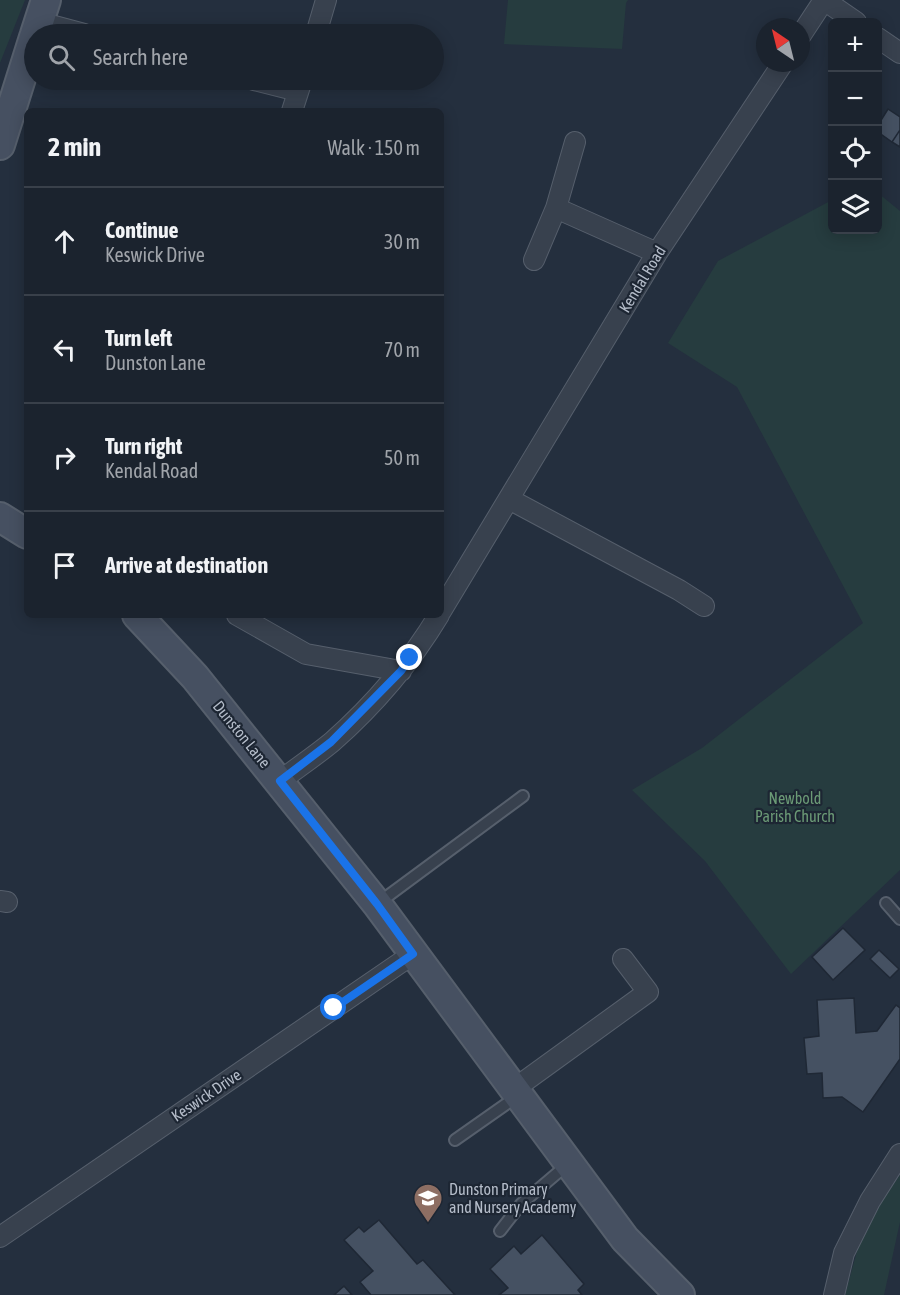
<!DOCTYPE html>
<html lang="en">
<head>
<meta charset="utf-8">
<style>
	:root { --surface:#1b232e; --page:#242b36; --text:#f1f3f6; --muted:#a0a4aa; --line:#39404a }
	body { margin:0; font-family:"Asap Condensed",sans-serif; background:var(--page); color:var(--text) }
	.controls { position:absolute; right:18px; top:18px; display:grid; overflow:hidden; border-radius:9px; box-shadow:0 3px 15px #0003 }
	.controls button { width:54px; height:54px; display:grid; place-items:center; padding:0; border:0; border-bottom:2px solid var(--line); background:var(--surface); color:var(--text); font:30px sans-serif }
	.compass { position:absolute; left:756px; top:18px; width:54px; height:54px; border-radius:50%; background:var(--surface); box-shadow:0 3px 15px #0003; rotate:325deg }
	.stop { position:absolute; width:18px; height:18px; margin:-14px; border:4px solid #1a73e8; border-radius:50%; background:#fff }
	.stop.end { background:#1a73e8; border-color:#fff; box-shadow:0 2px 6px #0008 }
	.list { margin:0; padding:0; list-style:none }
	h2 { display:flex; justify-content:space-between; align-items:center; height:78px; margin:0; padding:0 24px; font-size:26px }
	h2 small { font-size:20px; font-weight:400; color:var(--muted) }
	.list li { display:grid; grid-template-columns:39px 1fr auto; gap:18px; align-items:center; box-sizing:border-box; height:108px; padding:0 24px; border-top:2px solid var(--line) }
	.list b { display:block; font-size:22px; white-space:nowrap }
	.list p { margin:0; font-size:20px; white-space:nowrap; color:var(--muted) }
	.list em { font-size:20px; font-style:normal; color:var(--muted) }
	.icon { flex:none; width:33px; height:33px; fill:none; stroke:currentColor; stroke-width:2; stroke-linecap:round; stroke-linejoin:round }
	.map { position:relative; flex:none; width:900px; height:1295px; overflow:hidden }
	.search { position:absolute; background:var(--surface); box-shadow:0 3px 15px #0003; left:24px; top:24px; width:420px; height:66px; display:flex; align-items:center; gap:15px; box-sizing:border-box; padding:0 21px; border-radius:33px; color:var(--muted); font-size:22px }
	.panel { position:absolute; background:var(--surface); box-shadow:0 3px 15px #0003; left:24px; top:108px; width:420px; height:510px; border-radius:9px }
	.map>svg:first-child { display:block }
	.green { fill:#263c3f }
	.building { fill:#455162; stroke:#1f2835; stroke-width:1.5 }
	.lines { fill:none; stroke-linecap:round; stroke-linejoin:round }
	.lane-casing { stroke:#565f6c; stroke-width:14 }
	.street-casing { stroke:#565f6c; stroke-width:22 }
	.secondary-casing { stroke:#565f6c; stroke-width:32 }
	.lane { stroke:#38414e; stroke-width:10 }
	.street { stroke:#38414e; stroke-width:20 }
	.secondary { stroke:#465061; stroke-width:28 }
	.route { stroke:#1a73e8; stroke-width:8 }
	.labels { text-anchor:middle; stroke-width:4.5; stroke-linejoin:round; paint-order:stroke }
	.street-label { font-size:16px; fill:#b4bcc9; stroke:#1d2633 }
	.park-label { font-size:16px; fill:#6b9a76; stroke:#1d2633 }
	.poi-label { font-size:16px; fill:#b4bcc9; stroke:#1d2633; text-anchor:start }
</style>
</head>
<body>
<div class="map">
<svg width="900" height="1295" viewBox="0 0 900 1295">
	<rect width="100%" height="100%" fill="#242f3e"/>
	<path class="green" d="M0,0H25L0,63Z
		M508,0H628L626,3L622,49L504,44Z
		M878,193L900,211V870L791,974L705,861L632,790L702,748L863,623L737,387L668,343L718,261L832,200V230H878Z
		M900,1175V1222L884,1295H845L859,1244L877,1208Z"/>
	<path class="building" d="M888,109L900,117V130L892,142L878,132V125Z
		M900,130V147L892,142Z
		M843,928L865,950L833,980L812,957Z
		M879,950L899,969L890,978L870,959Z
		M854,998L856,1033L877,1031L896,1005L900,1008V1059L863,1112L842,1097L823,1098L822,1073L807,1074L804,1038L819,1036L817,1000Z
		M379,1220L417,1264L423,1260L455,1295H371L360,1282L373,1271L344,1240L359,1227L364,1232Z
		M542,1235L584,1284L578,1290L582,1295H499L508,1288L490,1269L514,1246L521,1254Z
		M344,1286L352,1295H334Z"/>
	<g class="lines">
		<g class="lane-casing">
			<path id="lane" d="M886,903L900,919
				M377,904L523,796
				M455,1140L519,1095
				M500,1231L521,1204L568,1164"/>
		</g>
		<g class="street-casing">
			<path id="street" d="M824,0L856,22
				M39,22L84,34
				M316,34L326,0
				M801,35L824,0
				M878,38L900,53
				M254,80L298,91
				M292,111L302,80
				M556,208L657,253
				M534,260L556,208L575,142
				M509,499L679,590L704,606
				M441,611L657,253L783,63
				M237,615L306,654L401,671
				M280,781C297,768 315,756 332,742C374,705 410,663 439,615
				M0,901L7,902
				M514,1089L648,992L623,959
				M0,1237L413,954
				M834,1295L844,1253L870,1201L900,1154"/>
		</g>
		<g class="secondary-casing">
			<path id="secondary" d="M35,34L46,0
				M0,145L34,37
				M0,517L27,534
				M137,615L195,677L377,904L625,1239L680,1295"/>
		</g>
		<use href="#lane" class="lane"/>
		<use href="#street" class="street"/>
		<use href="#secondary" class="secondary"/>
	</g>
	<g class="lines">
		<path class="route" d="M334,1008L413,954L377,904L280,781L331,742L401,671L410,658"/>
	</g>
	<defs>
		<g id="school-pin" transform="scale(1.5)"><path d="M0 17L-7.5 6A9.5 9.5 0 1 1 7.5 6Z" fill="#8d6e63" stroke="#1d2633"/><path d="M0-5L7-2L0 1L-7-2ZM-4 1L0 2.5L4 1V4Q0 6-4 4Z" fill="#fff"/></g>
	</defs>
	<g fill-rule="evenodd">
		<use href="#school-pin" x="428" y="1198"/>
	</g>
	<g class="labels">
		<g class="street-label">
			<text transform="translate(642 279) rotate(-59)" y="6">Kendal Road</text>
			<text transform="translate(242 734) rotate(51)" y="6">Dunston Lane</text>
			<text transform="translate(206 1095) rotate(-34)" y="6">Keswick Drive</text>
		</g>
		<g class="park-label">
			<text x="795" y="804">Newbold<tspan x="795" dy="18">Parish Church</tspan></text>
		</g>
		<g class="poi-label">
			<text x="449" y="1195">Dunston Primary<tspan x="449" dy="18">and Nursery Academy</tspan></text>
		</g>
	</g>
</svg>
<div class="controls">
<button>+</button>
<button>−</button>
<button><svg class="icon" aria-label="locate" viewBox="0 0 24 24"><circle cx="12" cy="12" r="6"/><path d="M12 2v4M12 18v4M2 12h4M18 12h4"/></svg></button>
<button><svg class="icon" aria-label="layers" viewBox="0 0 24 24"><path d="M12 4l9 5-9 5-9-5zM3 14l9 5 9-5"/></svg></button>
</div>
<svg class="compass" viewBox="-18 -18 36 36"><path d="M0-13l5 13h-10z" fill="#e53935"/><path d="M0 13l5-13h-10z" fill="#a0a4aa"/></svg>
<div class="stop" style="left:334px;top:1008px"></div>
<div class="stop end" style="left:410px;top:658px"></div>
<div class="search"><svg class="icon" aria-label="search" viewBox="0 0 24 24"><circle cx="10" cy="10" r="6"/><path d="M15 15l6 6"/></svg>Search here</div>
<section class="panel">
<h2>2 min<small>Walk · 150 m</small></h2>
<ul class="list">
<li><svg class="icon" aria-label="ahead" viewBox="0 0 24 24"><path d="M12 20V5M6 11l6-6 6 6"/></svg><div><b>Continue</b><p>Keswick Drive</p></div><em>30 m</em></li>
<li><svg class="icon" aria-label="left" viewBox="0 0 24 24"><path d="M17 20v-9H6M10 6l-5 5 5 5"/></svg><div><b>Turn left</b><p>Dunston Lane</p></div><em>70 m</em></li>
<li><svg class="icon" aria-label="right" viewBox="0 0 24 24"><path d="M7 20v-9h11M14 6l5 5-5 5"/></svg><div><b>Turn right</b><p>Kendal Road</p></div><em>50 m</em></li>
<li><svg class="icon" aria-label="arrive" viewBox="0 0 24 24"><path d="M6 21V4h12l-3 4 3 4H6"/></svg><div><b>Arrive at destination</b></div></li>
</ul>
</section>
</div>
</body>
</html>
